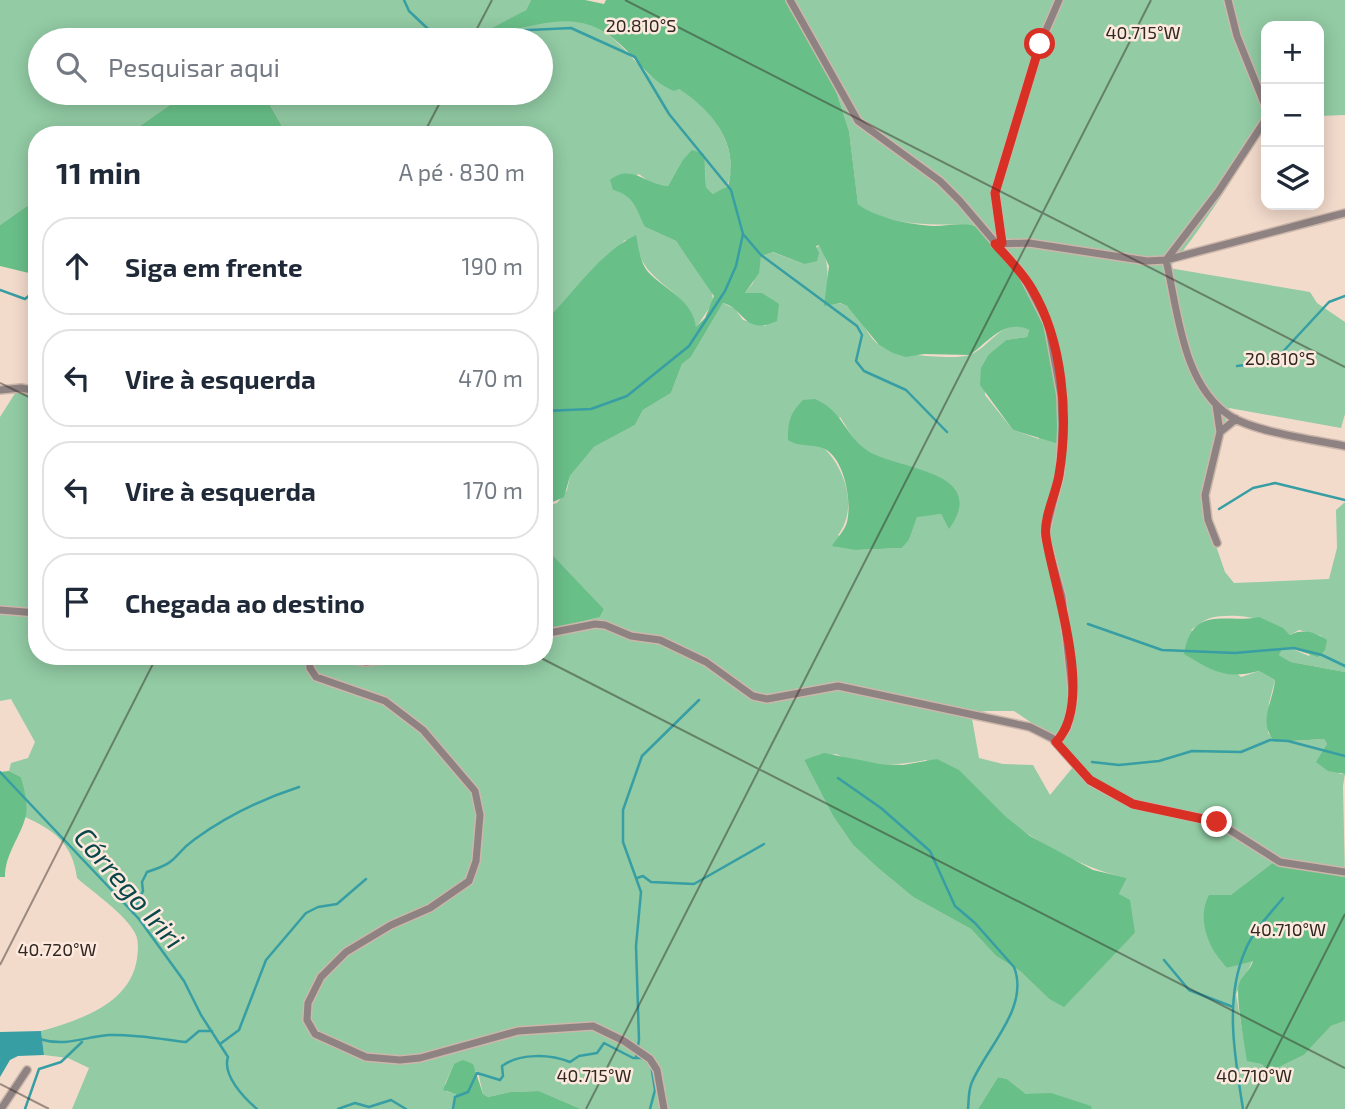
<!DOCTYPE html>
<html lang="pt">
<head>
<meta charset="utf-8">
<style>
	:root { --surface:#fff; --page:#f6f6f7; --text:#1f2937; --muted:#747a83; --line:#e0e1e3 }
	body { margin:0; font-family:"Exo 2",sans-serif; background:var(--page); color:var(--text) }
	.controls { position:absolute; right:21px; top:21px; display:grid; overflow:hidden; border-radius:14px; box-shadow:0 4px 18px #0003 }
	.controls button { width:63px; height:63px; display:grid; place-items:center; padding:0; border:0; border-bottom:2px solid var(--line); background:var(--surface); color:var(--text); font:35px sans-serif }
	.stop { position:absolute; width:21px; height:21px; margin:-16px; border:5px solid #d93025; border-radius:50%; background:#fff }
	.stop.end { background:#d93025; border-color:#fff; box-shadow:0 2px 7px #0008 }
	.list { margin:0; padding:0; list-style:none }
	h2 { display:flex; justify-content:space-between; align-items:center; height:91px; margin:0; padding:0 28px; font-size:30px }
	h2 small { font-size:23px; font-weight:400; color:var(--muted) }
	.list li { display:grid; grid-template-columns:46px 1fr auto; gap:21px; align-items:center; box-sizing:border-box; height:98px; margin:0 14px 14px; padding:0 14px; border:2px solid var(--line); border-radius:28px }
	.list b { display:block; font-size:26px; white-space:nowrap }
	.list em { font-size:23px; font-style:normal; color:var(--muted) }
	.icon { flex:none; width:38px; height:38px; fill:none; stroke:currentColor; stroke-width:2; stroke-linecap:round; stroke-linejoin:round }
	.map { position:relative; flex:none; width:1345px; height:1109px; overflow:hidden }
	.search { position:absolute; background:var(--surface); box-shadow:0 4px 18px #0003; left:28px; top:28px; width:525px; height:77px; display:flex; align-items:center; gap:18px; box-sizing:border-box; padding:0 24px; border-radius:38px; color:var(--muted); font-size:26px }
	.panel { position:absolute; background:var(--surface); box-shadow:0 4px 18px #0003; left:28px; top:126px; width:525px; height:539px; border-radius:28px }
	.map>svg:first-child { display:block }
	.green { fill:#92cba4; fill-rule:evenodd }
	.forest { fill:#69bf88 }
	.water { fill:#379ea4 }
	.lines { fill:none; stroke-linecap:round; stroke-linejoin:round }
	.stream { stroke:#379ea4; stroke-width:2.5 }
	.minor-casing { stroke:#ccb7aa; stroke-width:10 }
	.minor { stroke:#8e8282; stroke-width:7 }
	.route { stroke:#d93025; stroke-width:9 }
	.ticks { fill:none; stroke:#312822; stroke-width:2; stroke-opacity:0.45 }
	.labels { text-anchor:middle; stroke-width:5; stroke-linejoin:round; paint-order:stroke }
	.water-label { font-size:28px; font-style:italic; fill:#09474b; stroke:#fde9dd }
	.ticks-label { font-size:18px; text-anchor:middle; fill:#312822; stroke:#fde9dd; stroke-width:5; stroke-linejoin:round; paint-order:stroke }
</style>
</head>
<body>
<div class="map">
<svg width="1345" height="1109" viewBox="0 0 1345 1109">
	<rect width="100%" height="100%" fill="#f3dbcc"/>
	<path class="green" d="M0,0H531L526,10L483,34C516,32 550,13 584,23C614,32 625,52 646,72C654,81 669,83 679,89C709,106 732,136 731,171C730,183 725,192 713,194L706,187L705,168L682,161L668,186L653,185L639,174L613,190L627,194L636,204L645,227L676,241L712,290L713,302L696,328C692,291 641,283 638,246L625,240L544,322V135H287L263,93H541V40H40V93H187L127,135H37V199L0,225Z
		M786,0H1345V115L1319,116V26H1266C1266,54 1270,85 1266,113C1262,140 1190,246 1169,268L1310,292L1317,303L1345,322V414L1341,428L1229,408L1208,484L1205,514L1225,572L1234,583L1329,579L1337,548L1336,510L1345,502V672L1291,662L1279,655L1282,650L1290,648L1309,656L1322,636L1299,630L1290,635C1274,618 1233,612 1210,618C1204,620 1197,626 1191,630L1241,677L1259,671L1275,680L1269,703L1268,733L1276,742L1324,739L1327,744L1321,755L1340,774H1345L1343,786L1345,877L1301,871L1284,864L1231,895H1209C1208,923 1205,947 1227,968L1253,960L1236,994L1243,1035L1269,1072L1304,1055L1331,1026L1345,1021V1109H1092L1090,1106L1026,1094L1007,1079L998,1077L978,1109H581L539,1091L510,1092L488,1097L483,1094L478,1072L454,1064L445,1084L447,1092L456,1093L454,1109H72L89,1068L68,1058L44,1055L41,1031C80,1020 130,1004 137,959C138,951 139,940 135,933C125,914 94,893 77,878C73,845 55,830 25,817L26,802L21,777L9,771L11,763L28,758L35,742L11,699L0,701V417L19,387L37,393V656H544V631L600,617L604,609L544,546V506L557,503L567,490L570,476L594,447L635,425L643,410L671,393L682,364L691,357L723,303L735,309L743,320L766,326L745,293L753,283L761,256L772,252L804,264L819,245C834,268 822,281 834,303C859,303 863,333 879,345C886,350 907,355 916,355C927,356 959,359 969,355C990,348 1003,315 1029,330L1027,337L1006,340L989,354L985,395L1013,430L1039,439L1042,302L1027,276L974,225C937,224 888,228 858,204L849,131L836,91ZM840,417C846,426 852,437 859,445C884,467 922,463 951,485L949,528L941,514L917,516L909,540L902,548L856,550L838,535C858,509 846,470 824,448ZM987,711H1014L1060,742L1073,767L1050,795L1033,765L1003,764L979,758L971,713ZM836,754C865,767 896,766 926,760C988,805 1050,861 1127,878L1119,894L1135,933L1064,1006L1049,999L1020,971L996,956L971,929L913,897L878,868L853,845L833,816L804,760Z"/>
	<path class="forest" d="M531,0H585L604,4L606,0H786L836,91L849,131L858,204C876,218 911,225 934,226C946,226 960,223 972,225C985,228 997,241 1005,251C1058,311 1055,360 1063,435L1056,443L1013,430L980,385L981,368L989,354L1006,340L1027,337L1029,330C1005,318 987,343 970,355L924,354L906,357L893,353L879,345L847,306L840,303L824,306L829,266L819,245L816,246L819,253L817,261L804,264L773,252L761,256L759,273L745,293H762L779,304L777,321C744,336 745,309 723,303L691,357L682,364L671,393L643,410L635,425L594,447L570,476L564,497L544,506V322C573,294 600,252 636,235C639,249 640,265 651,275C668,291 693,301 696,327L705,318L714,296L676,241L645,227C636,209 635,196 613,190L610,180C632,163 645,185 668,186L682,161L692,150L704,154L706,187L713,194L728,186C740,144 712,110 679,89L674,91C650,81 640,62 621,45C574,1 535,31 481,34L526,10Z
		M187,93H263L287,135H127Z
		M37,199V275L0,266V225Z
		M815,399C843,411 845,436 868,451C897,470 991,470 949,529L941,514L917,517L909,540L902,548L856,550L832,546C837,538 845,530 847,522C852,502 845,460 825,449C814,443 800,448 788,440C788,422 790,413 803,400Z
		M544,546L604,609L600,617L544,631Z
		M1259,617L1283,628L1290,635C1303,628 1315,632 1327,640L1325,650L1318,657L1290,648L1282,650L1279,655L1291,662L1345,672V774L1328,771L1316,762L1327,744L1324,739L1275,742C1257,722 1273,703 1275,680L1259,671C1225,680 1213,671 1184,654C1193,604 1224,624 1259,617Z
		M824,753L880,764L903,765L937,759L959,770L1006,817L1030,836L1093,870L1127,878L1119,894L1130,900L1135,933L1064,1007L1049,999L1020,971L996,956L971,929L913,897L878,868L853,845L833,816L804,760Z
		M9,771L21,777C24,789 28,802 26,815C21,837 5,853 5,877H0V772Z
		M1273,863L1345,877V1021L1331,1026L1304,1055L1269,1072L1262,1064L1247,1061C1245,1046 1235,996 1239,984C1242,975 1250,971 1253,961L1227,968C1209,950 1196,919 1209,895H1231Z
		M463,1060L473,1064L483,1094L488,1097L510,1092L539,1091L581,1109H454L456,1094L443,1090L454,1064Z
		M998,1077L1007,1079L1026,1094L1051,1093L1091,1106L1092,1109H978Z"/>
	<path class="water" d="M41,1031L44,1055L18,1056L10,1060L0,1077V1032Z"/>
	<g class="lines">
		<path class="stream" d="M404,0L409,11L427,28L448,39L462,40L485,32L571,28L635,57L669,114L731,190L743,234L761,255L857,326L862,335L856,361L864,371L906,390L947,432
			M0,290L25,299L37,289
			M1237,366L1267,362L1278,357L1329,302L1345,296
			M544,411L591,409L627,396L689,346L725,291L736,266L743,234
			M1219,509L1253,488L1275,483L1345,500
			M1088,624L1162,650L1235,653L1294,648L1322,655L1345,666
			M370,656L371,657
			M1092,762L1119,765L1159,761L1192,751L1241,752L1270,740L1288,741L1345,756
			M0,772L139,919L184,981L201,1015L228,1057C222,1075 244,1098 257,1109
			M838,778L881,808L930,851L955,906L975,923L1014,967C1030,1007 987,1047 972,1082C968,1091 969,1100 968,1109
			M637,878L643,876L651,882L694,884L764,844
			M133,913L143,891L142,882L147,872C182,861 171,856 195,839C227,816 262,799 299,787
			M1164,960L1189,990L1233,1007
			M39,1039C67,1047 83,1037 109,1035C135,1034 161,1039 186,1042L199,1031H212
			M220,1044L239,1030L266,960L306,913L318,907L337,904L366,879
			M636,1058L639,1040L636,946L641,892L623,842V810L642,756L699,700
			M25,1109L39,1069L61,1062L82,1042
			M338,1109L355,1103L369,1107L391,1100L406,1109
			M453,1109L455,1097L468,1092L477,1073L500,1080L503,1076L502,1066C520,1053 550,1054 570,1062L579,1056L597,1053L604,1043L633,1058H643
			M650,1109L655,1090L651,1064
			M1243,1109C1235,1058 1224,1000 1245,951C1253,931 1269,915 1283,898"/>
		<g class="minor-casing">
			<path id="minor" d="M790,0L858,121L940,181L960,201L1023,275L1048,324L1061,395L1062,427L1060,474L1045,535L1062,597L1073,699L1067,728L1056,742
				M1228,0L1237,36L1266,108
				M1266,119L1218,192L1166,260C1178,311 1182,384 1230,416C1255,432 1315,440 1345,446
				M1002,243L995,193L1040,44L1059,0
				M995,244L1029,243L1147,261L1166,260L1345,213
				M0,390L21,388L37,391
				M1216,405L1220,432L1205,495L1208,520L1217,543
				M1220,432L1236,419
				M0,610L37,613
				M544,634L595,624L605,625L631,636L660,640L706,662L753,696L767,699L838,686L1030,727L1052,738L1090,781L1133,804L1217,822L1280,862L1345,872
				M309,656L310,668L316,677L385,701L423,730L475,791L480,815L476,861L469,881L430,908L391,925L346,952L321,977L308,1003L307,1020L315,1034L366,1057L400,1060L420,1058L518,1031L593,1026L624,1041L650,1059L657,1070L664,1109
				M330,656L366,662L417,656
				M1,1109L27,1070"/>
		</g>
		<use href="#minor" class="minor"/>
	</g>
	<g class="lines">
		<path class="route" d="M1040,44L995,193L1002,243L995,244C1008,258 1022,272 1032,289C1063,341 1069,416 1059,475C1056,494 1043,518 1046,537C1054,588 1096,701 1056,742L1090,780L1133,804L1217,822"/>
	</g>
	<path class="ticks" d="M625,0L1345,367M471,40L492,0M423,135L445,93M0,383L37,401M537,656L1345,1068M0,965L157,656M0,1084L49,1109M586,1109L1151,0M1246,1109L1345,914"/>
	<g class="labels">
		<g class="water-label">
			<text transform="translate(129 888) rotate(49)" y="10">Córrego Iriri</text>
		</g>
	</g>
	<g class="ticks-label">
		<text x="641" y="32">20.810°S</text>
		<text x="1143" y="39">40.715°W</text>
		<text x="1280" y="365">20.810°S</text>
		<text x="1288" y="936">40.710°W</text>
		<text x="57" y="956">40.720°W</text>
		<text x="594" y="1082">40.715°W</text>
		<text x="1254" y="1082">40.710°W</text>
	</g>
</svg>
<div class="controls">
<button>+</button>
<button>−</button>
<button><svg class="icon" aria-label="layers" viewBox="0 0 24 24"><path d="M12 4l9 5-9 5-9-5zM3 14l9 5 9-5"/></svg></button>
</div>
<div class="stop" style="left:1040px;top:44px"></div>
<div class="stop end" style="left:1217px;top:822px"></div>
<div class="search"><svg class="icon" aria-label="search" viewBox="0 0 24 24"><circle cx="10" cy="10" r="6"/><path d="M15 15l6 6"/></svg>Pesquisar aqui</div>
<section class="panel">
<h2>11 min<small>A pé · 830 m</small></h2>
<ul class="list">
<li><svg class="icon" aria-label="ahead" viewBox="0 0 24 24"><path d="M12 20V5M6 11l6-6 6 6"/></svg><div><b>Siga em frente</b></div><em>190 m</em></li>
<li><svg class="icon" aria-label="left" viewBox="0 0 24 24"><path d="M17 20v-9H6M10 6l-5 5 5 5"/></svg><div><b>Vire à esquerda</b></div><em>470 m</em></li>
<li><svg class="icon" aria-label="left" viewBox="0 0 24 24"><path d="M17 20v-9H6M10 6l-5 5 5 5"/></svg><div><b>Vire à esquerda</b></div><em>170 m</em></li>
<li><svg class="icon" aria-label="arrive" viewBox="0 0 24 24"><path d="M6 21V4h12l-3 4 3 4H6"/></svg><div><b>Chegada ao destino</b></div></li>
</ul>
</section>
</div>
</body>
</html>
